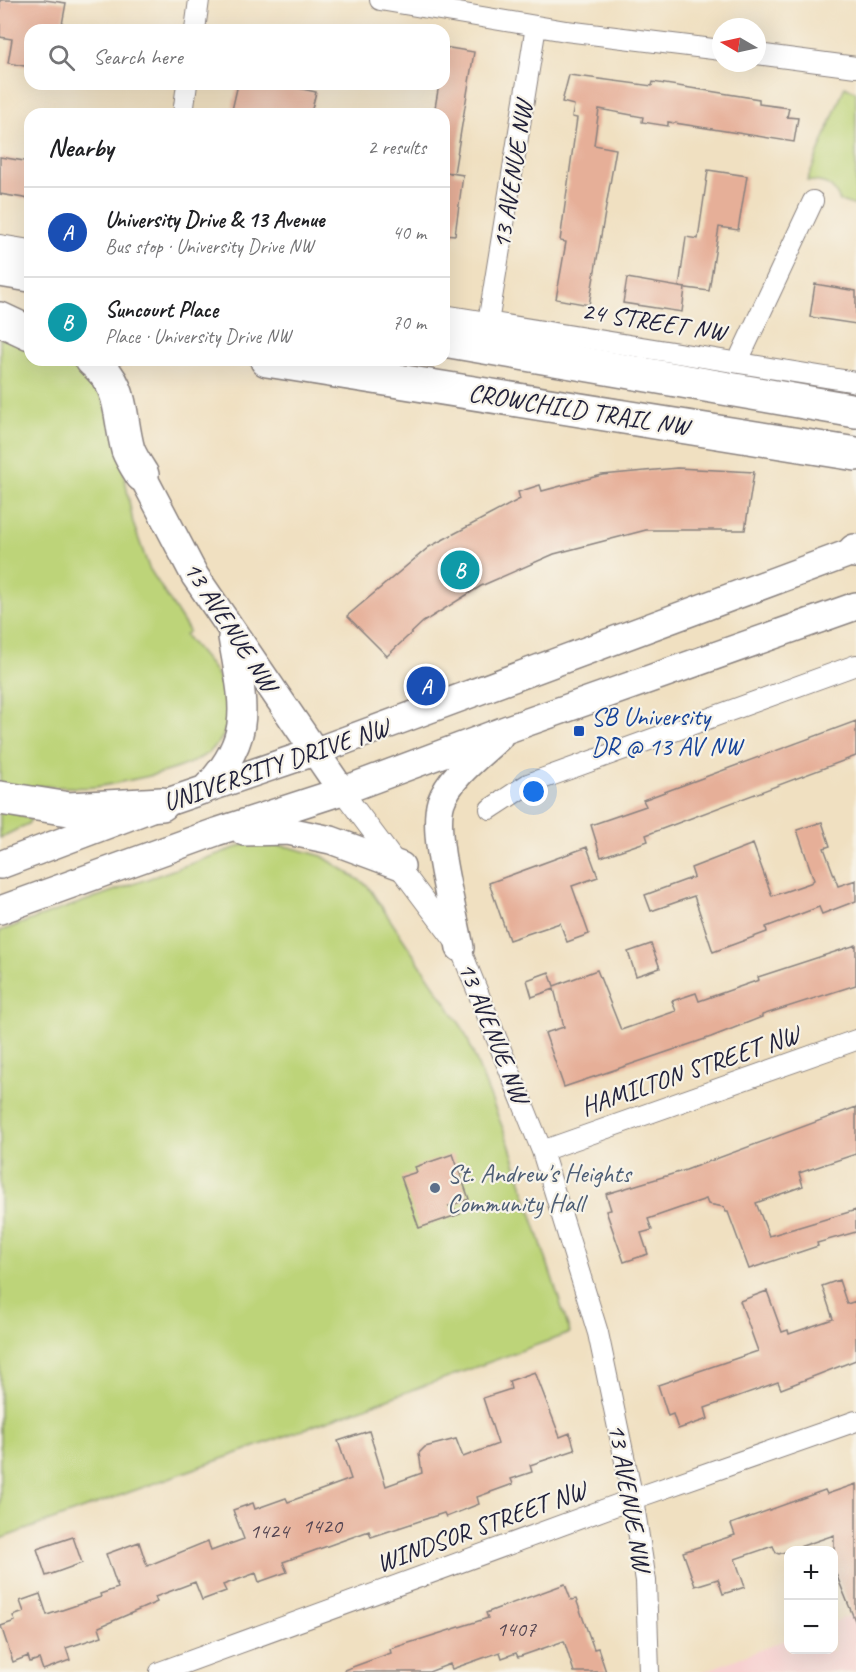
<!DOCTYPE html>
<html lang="en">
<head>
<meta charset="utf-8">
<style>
	:root { --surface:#fff; --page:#f6f6f6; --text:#202124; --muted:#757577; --line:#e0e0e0; --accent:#0f766e }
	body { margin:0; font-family:Caveat,sans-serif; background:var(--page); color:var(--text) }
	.controls { position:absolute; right:18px; bottom:18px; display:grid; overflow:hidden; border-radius:12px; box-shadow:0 6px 24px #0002 }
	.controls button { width:54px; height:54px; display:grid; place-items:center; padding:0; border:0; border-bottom:2px solid var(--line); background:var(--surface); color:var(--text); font:30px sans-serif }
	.compass { position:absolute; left:712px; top:18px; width:54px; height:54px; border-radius:50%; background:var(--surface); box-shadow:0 6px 24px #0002; rotate:279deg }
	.you { position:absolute; left:534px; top:792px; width:21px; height:21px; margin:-15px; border:4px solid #fff; border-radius:50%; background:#1a73e8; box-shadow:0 0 0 9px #1a73e833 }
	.badge { display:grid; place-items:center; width:39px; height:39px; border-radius:50%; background:var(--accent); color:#fff; font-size:20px; font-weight:700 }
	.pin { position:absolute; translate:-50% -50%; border:3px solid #fff; box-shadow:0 2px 6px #0006 }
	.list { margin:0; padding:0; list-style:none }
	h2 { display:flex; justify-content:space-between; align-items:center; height:78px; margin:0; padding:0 24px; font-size:26px }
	h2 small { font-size:20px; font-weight:400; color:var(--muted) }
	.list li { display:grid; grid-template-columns:39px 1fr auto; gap:18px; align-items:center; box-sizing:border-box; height:90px; padding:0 24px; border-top:2px solid var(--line) }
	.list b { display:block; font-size:22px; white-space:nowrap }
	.list p { margin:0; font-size:20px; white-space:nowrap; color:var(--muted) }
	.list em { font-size:20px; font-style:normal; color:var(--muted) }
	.icon { flex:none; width:33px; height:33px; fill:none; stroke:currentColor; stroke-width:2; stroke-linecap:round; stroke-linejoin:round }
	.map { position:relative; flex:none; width:856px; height:1672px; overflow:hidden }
	.search { position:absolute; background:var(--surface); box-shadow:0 6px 24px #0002; left:24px; top:24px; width:426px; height:66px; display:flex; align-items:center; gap:15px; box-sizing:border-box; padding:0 21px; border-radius:18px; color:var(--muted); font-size:22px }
	.panel { position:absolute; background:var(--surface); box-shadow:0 6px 24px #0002; left:24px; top:108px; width:426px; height:258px; border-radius:18px }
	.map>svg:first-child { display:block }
	.built { fill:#f7d0d0 }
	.green { fill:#bdd479; stroke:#707b5a; stroke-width:1.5 }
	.building { fill:#e6af98 }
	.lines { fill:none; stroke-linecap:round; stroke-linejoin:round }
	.street-casing { stroke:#89817e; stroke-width:22 }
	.secondary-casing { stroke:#89817e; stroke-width:30 }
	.highway-casing { stroke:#89817e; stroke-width:36 }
	.street { stroke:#fff; stroke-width:20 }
	.secondary { stroke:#fff; stroke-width:27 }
	.highway { stroke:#fff; stroke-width:33 }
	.transit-dot { fill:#1a4fb4; stroke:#f7f3e8; stroke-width:2 }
	.service-dot { fill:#5c6f8a; stroke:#f7f3e8; stroke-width:2 }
	.labels { text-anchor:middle; stroke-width:4.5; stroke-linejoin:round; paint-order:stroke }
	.number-label { font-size:22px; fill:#534552 }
	.street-label { font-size:26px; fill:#22223b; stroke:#f7f3e8 }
	.transit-label { font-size:26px; fill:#164399; stroke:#f7f3e8; text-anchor:start }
	.service-label { font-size:26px; fill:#4e5e75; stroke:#f7f3e8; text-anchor:start }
</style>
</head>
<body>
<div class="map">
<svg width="856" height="1672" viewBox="0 0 856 1672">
	<rect width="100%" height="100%" fill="#f7f3e8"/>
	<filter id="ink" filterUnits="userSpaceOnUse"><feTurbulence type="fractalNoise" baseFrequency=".0167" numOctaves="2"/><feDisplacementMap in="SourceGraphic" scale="12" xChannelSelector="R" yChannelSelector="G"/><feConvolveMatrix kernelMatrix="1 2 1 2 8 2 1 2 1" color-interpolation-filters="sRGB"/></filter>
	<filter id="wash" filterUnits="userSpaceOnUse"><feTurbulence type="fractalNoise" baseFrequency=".008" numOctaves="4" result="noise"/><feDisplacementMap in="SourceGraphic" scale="24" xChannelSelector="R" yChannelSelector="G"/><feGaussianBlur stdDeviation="1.35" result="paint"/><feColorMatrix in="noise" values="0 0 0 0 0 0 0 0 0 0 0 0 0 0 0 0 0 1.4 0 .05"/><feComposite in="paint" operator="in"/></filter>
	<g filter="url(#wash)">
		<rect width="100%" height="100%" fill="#f0e0c1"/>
		<path class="built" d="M856,1613V1672H702L788,1639V1650H834V1622Z"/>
		<path class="green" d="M845,86L856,92V206L840,201C833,184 824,181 807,181Z
			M0,338L30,343V360H80L93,371L119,445L133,523L149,568L189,631L185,635C199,653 221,673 226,695C241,752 187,767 145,777C128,780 112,785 95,787C76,789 55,786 35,786L30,790L0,785Z
			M0,807L31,819L28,824L0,838Z
			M252,842L289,847L322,856L367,885L464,1030L509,1144L570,1333L0,1539V931Z"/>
		<g id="blocks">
			<path class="building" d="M0,0H44L66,3L61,30H30V67L8,63L12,39L0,37Z
				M444,47L474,52L454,173L444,172V114H434L439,84H444Z
				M569,75L652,86L653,82L759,99V104L789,108L787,117L798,118L794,142L668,122V126L642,122L643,117L599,109L594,145L616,149L589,305L556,299L566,242L560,241L577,118L572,117L574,105L562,102Z
				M238,84L272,88L273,84H280L316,92L312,109L309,114H239V111L232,110Z
				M0,157L30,162V199L0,194Z
				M708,170L747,176L738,230L719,227L709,291L679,287L686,237L698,239Z
				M444,172L463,175L455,235L444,234Z
				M627,278L685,288L682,312L623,303Z
				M815,284L856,291V324L810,317Z
				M677,468L754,472L745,530H646L554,554L481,586L423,622L387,656L347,616L429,547L520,499L518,492L540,485L542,491L602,475Z
				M856,721V756L646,835L648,841L601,857L591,825L646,806L643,800Z
				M822,822L830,846L824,848L838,886L856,880V901L822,914L819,907L766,927L767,932L713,952L694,896L651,911L645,895L694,877L691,868L753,844L772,896L810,883L814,880L797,830Z
				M587,847L598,877L572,886L589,934L567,942L560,923L509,940L489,883Z
				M651,944L660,968L636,976L628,952Z
				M856,945V985L762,1015V1017L711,1037L564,1087L545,1033L564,1027L554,989L532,997L527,980L549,972L554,986L597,970L621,1030L676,1011L672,1001L696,993L699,1001L759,980L758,977Z
				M856,1107V1154L799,1173L803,1186L756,1203L769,1236L856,1210V1232L817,1243L818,1246L749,1269L728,1212H726L724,1207L708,1204L706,1199L648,1219L652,1230L641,1233L648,1254L624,1262L606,1211L611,1210L606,1194L686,1170Z
				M453,1154L469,1199L449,1206L460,1214L419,1228L401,1177L417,1172L415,1167Z
				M839,1280L847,1304L856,1301V1360L794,1384L781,1389L778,1382L705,1408L708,1419L678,1429L673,1414L668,1416L658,1385L758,1351L740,1301L767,1291L782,1332L788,1330L789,1334L833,1319L822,1286Z
				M535,1372L560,1437L570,1433L575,1450L530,1465L532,1472L511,1479L513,1484L477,1497L479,1504L446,1517L444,1513L371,1537L369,1531L283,1562L287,1572L259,1582L256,1573L223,1585L226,1591L202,1600L195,1582L155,1597L157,1602L99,1627L102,1636L66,1648L70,1660L43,1670L39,1659L30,1662L28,1656L13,1662L1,1626L15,1621L13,1616L24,1612L20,1601L40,1594L47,1615L101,1597L100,1594L118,1588L106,1554L139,1542L147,1566L208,1541L211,1551L244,1539L233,1510L253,1503L255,1509L286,1498L288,1502L351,1479L338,1441L369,1431L386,1486L422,1473L419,1453L425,1447L456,1439L463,1457L498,1444L483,1398L511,1389L509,1381Z
				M856,1484V1623L834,1569V1535L779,1554L776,1553L773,1546L735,1559L745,1587L723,1594L718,1579L695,1586L683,1552L735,1535L731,1524L825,1490L827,1494Z
				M73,1537L82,1563L46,1576L37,1549Z
				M565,1584L571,1600L576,1599L594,1649L598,1648L606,1672H574L564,1641L518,1657L516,1653L502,1658L500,1652L452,1669L450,1664L429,1672H344V1670L391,1653L390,1649L488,1618L486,1613L496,1609Z"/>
		</g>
	</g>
	<g filter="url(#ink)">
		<use href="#blocks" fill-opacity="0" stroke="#89817e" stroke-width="1.5"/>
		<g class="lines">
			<g class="street-casing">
				<path id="street" d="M380,0L566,31L721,50
					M195,30L199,0
					M757,54L856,67
					M183,114L187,84
					M0,245L30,250
					M444,315L856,382
					M488,323L536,26
					M738,361L813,201
					M342,791L460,948L542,1151L598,1333L633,1499L646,1581L649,1672
					M490,809L528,784L856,665
					M542,1151L856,1040
					M160,1672L633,1499L856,1421"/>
			</g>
			<g class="secondary-casing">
				<path id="secondary" d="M142,475L195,576L342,791
					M204,790C256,737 243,704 232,637
					M244,832L288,831L331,840L401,866
					M0,865L162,804L314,752L855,551
					M0,910L216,832L342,791L508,729L856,606
					M460,948C454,912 431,834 441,802C450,776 480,755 499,737"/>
			</g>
			<g class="highway-casing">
				<path id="highway" d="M0,270L30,275
					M0,319L30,333
					M444,340L856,411
					M92,360C125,387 118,413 128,450C131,458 137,467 142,475
					M267,360L856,454
					M855,551H856
					M0,798L69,809L162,804"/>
			</g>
			<use href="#street" class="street"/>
			<use href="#secondary" class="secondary"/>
			<use href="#highway" class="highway"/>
		</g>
	</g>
	<rect class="transit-dot" x="573" y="725" width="12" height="12" rx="3"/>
	<circle class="service-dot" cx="435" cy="1188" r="6"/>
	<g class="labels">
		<g class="number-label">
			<text x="322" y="1533">1420</text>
			<text x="269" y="1538">1424</text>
			<text x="516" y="1636">1407</text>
		</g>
		<g class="street-label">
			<text transform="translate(512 175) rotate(-81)" y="9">13 AVENUE NW</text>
			<text transform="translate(654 321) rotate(9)" y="9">24 STREET NW</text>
			<text transform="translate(579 409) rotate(9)" y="9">CROWCHILD TRAIL NW</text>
			<text transform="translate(231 626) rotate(57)" y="9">13 AVENUE NW</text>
			<text transform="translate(276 764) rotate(-19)" y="9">UNIVERSITY DRIVE NW</text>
			<text transform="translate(494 1032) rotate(68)" y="9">13 AVENUE NW</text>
			<text transform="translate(690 1070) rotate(-19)" y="9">HAMILTON STREET NW</text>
			<text transform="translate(630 1497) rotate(80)" y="9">13 AVENUE NW</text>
			<text transform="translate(481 1526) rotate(-20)" y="9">WINDSOR STREET NW</text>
		</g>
		<g class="transit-label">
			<text x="591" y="725">SB University<tspan x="591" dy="30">DR @ 13 AV NW</tspan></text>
		</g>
		<g class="service-label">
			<text x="447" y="1182">St. Andrew's Heights<tspan x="447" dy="30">Community Hall</tspan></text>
		</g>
	</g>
</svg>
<div class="controls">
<button>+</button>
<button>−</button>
</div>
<svg class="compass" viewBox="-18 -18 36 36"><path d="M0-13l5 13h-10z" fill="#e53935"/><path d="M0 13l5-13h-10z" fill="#757577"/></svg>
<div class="you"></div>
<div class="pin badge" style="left:426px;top:686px;background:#1a4fb4">A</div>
<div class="pin badge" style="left:460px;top:570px;background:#0f9aa8">B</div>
<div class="search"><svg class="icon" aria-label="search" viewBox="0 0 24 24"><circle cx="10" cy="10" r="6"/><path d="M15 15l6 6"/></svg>Search here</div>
<section class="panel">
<h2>Nearby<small>2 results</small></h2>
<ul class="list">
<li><span class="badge" style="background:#1a4fb4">A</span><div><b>University Drive &amp; 13 Avenue</b><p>Bus stop · University Drive NW</p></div><em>40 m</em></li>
<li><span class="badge" style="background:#0f9aa8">B</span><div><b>Suncourt Place</b><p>Place · University Drive NW</p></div><em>70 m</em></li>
</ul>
</section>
</div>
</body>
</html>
